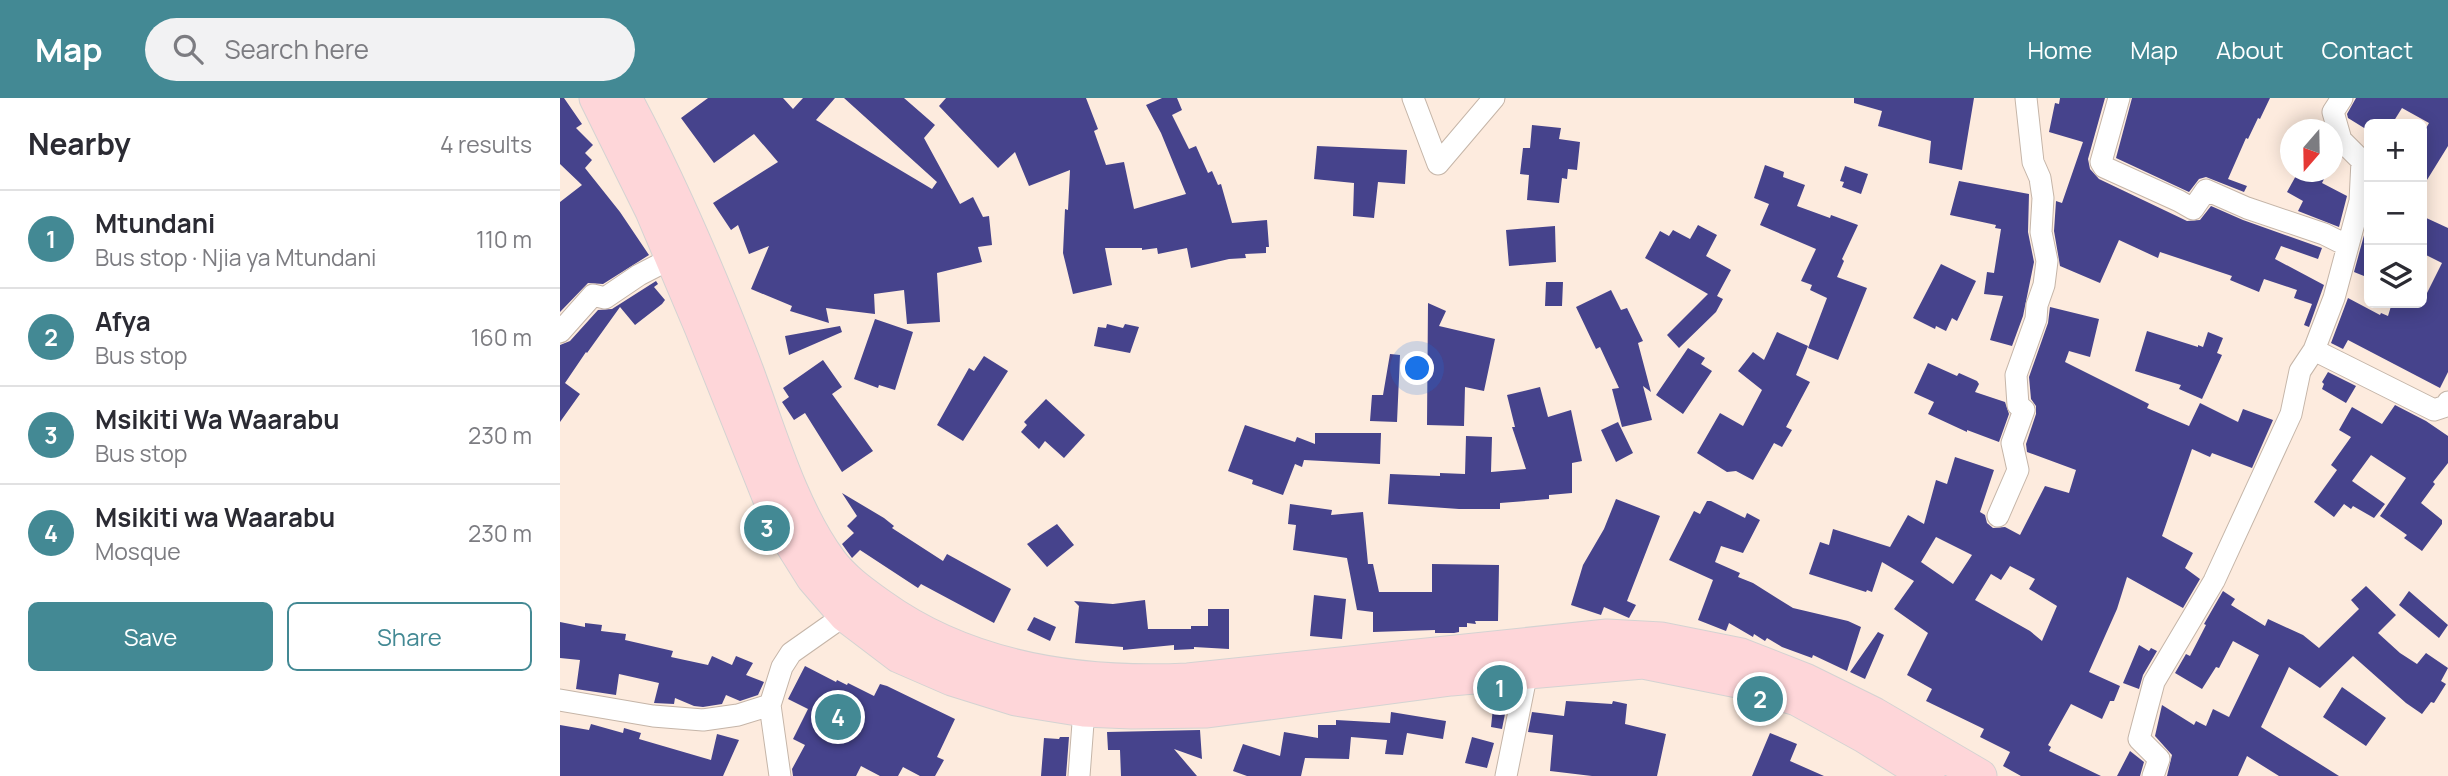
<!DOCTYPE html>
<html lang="en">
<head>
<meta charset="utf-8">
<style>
	:root { --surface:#fff; --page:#f2f2f3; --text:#2b2b33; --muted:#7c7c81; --line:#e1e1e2; --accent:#438994 }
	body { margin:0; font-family:Manrope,sans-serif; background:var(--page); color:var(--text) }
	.controls { position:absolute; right:21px; top:21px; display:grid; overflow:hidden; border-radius:10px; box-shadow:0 4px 18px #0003 }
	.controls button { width:63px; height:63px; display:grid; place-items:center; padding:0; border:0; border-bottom:2px solid var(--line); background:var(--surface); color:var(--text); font:35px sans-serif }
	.compass { position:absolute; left:1720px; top:21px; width:63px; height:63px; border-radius:50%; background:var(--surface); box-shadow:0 4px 18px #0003; rotate:200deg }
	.you { position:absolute; left:858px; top:271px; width:24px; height:24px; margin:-18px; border:5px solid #fff; border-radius:50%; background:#1a73e8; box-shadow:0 0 0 10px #1a73e833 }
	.badge { display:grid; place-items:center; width:46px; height:46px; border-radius:50%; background:var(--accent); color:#fff; font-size:23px; font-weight:700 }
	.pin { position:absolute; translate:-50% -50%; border:4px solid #fff; box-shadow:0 2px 7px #0006 }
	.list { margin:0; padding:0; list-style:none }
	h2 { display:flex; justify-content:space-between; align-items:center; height:91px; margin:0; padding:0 28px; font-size:30px }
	h2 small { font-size:23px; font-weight:400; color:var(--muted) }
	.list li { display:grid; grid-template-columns:46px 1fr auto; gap:21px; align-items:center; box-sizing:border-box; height:98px; padding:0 28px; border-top:2px solid var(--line) }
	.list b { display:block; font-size:26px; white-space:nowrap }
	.list p { margin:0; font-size:23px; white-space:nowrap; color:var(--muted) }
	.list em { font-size:23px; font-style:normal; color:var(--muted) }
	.actions { display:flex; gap:14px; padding:21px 28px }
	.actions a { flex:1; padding:16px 0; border:2px solid var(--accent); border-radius:10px; text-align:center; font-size:24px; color:var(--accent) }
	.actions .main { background:var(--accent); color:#fff }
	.icon { flex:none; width:38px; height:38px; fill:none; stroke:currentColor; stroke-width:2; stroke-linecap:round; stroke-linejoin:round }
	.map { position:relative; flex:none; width:1888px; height:678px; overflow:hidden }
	header { display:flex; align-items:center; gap:42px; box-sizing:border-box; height:98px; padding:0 35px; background:var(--accent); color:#fff }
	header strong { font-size:33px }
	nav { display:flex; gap:38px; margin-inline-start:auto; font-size:24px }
	.search { width:490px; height:63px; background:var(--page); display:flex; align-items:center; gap:18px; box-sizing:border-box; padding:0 24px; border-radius:38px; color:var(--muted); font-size:26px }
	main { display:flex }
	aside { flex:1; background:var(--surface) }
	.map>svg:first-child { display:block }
	.building { fill:#46438c; fill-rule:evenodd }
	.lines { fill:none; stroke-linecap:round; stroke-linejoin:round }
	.minor-casing { stroke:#c5b5a8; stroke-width:23 }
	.primary-casing { stroke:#d4d3d2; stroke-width:35 }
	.minor { stroke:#fff; stroke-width:21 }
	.primary { stroke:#fed6d9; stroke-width:33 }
</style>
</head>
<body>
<header>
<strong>Map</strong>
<div class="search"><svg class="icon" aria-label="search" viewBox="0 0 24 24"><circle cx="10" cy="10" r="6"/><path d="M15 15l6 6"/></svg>Search here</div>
<nav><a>Home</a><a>Map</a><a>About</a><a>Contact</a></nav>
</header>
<main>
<aside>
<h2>Nearby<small>4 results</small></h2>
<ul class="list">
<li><span class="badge">1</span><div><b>Mtundani</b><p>Bus stop · Njia ya Mtundani</p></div><em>110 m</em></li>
<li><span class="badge">2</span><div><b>Afya</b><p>Bus stop</p></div><em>160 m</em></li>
<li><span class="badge">3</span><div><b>Msikiti Wa Waarabu</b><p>Bus stop</p></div><em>230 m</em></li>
<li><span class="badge">4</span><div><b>Msikiti wa Waarabu</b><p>Mosque</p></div><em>230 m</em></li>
</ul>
<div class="actions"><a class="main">Save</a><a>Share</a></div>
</aside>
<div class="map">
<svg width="1888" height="678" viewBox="0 0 1888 678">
	<rect width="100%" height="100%" fill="#fdebde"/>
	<path class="building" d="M0,0H4L22,26L16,30L33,47L25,55L32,62L25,70L60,114L89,157L43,186L28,185L0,214V104L22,87L0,66Z
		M148,0H223L233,11L243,0H275L256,22L372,91L377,84L284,0H344L375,27L364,40L400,106L413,99L423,119L429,118L432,147L418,149L422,164L377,175L380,224L347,226L344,192L314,196L315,216L266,210L269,225L230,213L232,208L191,191L209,148L189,156L178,127L171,132L153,105L218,64L194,36L154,65L121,20Z
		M386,0H526L538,31L534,33L546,67L564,64L574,111L626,96L601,35L586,7L602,0H617L622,12L612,17L629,51L636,48L648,75L652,73L658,87L661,86L672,125L707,122L709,149H706V155L685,156L686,160L669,161L631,170L627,150L598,156L597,150L582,152V150H545L552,187L513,196L503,155L505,111L508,112L510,72L469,88L455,54L438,70L379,8Z
		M1294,0H1414L1402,72L1369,65L1371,43L1318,28L1322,13L1294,5Z
		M1500,0H1545L1528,61L1530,71L1539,81L1627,123L1640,122L1651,108L1683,122L1762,150L1758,161L1721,148L1715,161L1764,187L1749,229L1744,227L1752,206L1734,200L1737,192L1704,181L1699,194L1670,182L1672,178L1600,154L1598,160L1559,142L1540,185L1500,168L1494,133L1496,103L1502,105L1523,44L1489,34L1495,5L1499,6Z
		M1572,0H1710L1700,21L1698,20L1688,41L1686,40L1668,81L1687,88L1684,94L1646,79L1639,81L1629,94L1556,60Z
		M1796,0H1888V48L1862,90V37L1869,25L1842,10L1832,26H1809V33L1788,20L1787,16Z
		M972,27L1001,30L999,41L1020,44L1017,72L1008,71L1007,81L1002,80L999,105L967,102L969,77L960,76L963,50H970Z
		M757,48L847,52L845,86L818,84L814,120L793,118L794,85L754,81Z
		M1205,67L1224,74L1223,79L1245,87L1237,108L1270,120L1271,117L1298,127L1282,161L1284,163L1277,179L1307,190L1278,262L1248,250L1267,200L1250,192L1252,187L1241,183L1256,151L1200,127L1209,106L1194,100Z
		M1285,68L1308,76L1301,96L1282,89L1284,84L1280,83Z
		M1738,74H1749L1764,81L1762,85L1787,98L1779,129L1738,113L1743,103L1727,94Z
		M1399,83L1469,96L1468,134L1474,164L1463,218L1452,248L1430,242L1443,198L1424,196L1427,174L1434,175L1441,131L1435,130L1436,127L1390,117Z
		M1862,118L1888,130V274L1880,290L1788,242L1783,251L1771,245L1788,200L1820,217L1821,215L1828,218L1832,205H1862L1882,165L1862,155Z
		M1809,119V180L1794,174Z
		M1138,127L1157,137L1146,158L1171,172L1157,198L1163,201L1156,214L1119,250L1107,237L1148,196L1085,160L1100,133L1109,138L1113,132L1130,141Z
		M995,128L996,164L949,168L946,132Z
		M1381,166L1416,183L1397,223L1392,220L1386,233L1376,228L1375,231L1353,220Z
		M96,183L98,186L94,189L105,202L102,206L75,227L60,209L27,255L26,254L5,285L20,296L0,324V247L10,243L38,212L52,211Z
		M986,184H1003L1002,208H985Z
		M1051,192L1061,212L1067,210L1083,243L1078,245L1091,294L1083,288L1092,322L1062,329L1052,291L1059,290L1040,249L1036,251L1016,209Z
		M868,205L886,213L879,228L935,241L924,293L905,289L904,328L867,327Z
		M1490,209L1539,221L1530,259L1509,253L1505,264L1589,306L1587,310L1629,328L1640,305L1678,324L1683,311L1713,322L1692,370L1652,355L1650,359L1632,351L1602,438L1633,455L1625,470L1640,481L1623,510L1567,479L1557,511L1529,574L1560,588L1554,603H1550L1542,621L1511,606L1488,647L1491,649L1489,653L1541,678H1461L1443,668L1450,654L1420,639L1424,631L1366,603L1372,591L1347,577L1368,535L1334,511L1354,483L1322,464L1312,494L1307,492L1306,494L1249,476L1260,444L1269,447L1273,431L1330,449L1348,417L1364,426L1376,382L1387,386L1395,359L1434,372L1420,414L1425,417L1427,425L1433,430L1445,429L1460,437L1485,388L1509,395L1516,372L1467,354L1466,346L1476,316V308L1471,301L1469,279L1488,225ZM1376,439L1412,457L1393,486L1361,464ZM1450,468L1475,481L1469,491L1497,508L1482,543L1470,533L1415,502L1431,476L1441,482Z
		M315,221L353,234L335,292L319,287L318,290L294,281Z
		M547,226L563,230L565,226L579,229L570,255L534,248L538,229L546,230Z
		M280,228L282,234L229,257L225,238Z
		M1587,233L1638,249V247L1643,249L1648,234L1663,240L1657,255L1662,257L1642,301L1619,291L1621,287L1575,273Z
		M1217,234L1248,248L1236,277L1250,284L1226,329L1232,332L1222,349L1214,345L1193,382L1176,373L1167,374L1137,355L1160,315L1183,328L1202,292L1178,273L1193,254L1204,262Z
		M1128,250L1145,260L1141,266L1152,273L1123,316L1096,297Z
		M830,256L840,257L837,324L810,323L812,297H823Z
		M424,258L448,273L403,343L377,327L409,270L414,273Z
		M263,262L282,289L272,296L313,353L282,374L245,315L234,322L222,304L229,299L223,290Z
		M1368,265L1397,278L1399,275L1417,283L1419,286L1415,294L1445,304L1449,316L1439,344L1407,332V334L1368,316L1374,304L1354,295Z
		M1768,274L1796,288L1786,305L1762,291L1764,286L1762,284Z
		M980,289L988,319L1011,312L1022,363L1012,365V395L989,397V401L940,405V411H899L828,406L830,376L880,378V375L905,376L906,338L932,339L931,374L966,371L952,329H955L947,297Z
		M486,301L525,337L504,360L485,343L479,351L461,334L467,327L464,324Z
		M1835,307L1866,323L1888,338V365L1873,384L1875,386L1861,405L1882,422V426L1862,453L1844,440L1847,437L1820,418L1846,380L1811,357L1792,383L1825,406L1814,420L1793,408L1791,411L1784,406L1774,419L1754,404L1777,372L1771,367L1791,339L1779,332L1792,309L1822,326Z
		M1058,324L1073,355L1056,364L1041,332Z
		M685,327L735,344L737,339L755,346V335H821L820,366L744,362L742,369L735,366L723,397L692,386L693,382L668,373Z
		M282,395L324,420L334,428L332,430L335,432L383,463L387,456L451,491L434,525L361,486L358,490L300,452L292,460L282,446L294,435L287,428L297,418Z
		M1056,401L1100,418L1067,503L1076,507L1069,520L1044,509L1041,517L1011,507L1023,467L1044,431Z
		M1147,403H1151L1185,420L1187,415L1200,422L1183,455L1161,448L1155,464L1180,475L1178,479L1193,485L1233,510L1288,523L1301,529L1287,573L1253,557L1252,560L1222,549L1207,540L1205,543L1194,536L1193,539L1169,525L1166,533L1138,522L1153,482L1109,462L1134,413L1140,416Z
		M730,406L772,412L771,417L803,414L808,466H813L819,494H872V466L939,467L938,523H915L916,526L907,525V529H899V534L894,535H875V532L813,534V514L797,512L787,460L733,452L736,427L728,426Z
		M497,426L514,447L487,469L467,446Z
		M1806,488L1836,517L1818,535L1840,555L1857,566L1866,555L1888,570L1881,583L1886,586L1874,605L1871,604L1862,616L1846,605L1793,558L1760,590L1729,569L1701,629L1779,678H1719L1687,658L1678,678H1607L1612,657L1595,638L1602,607L1634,627L1636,623L1646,628L1653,611L1669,619L1699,557L1673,543L1659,570L1656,569L1642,591L1615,575L1626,556L1630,558L1646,527L1644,526L1663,493L1675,501L1671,507L1705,528L1708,521L1743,537L1759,550L1799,511L1791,502Z
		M1849,493L1888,527L1879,540L1839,507Z
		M754,497L786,501L782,541L750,538Z
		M585,502L588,531H631V528H648V511H669V551L634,549V551L614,552V547L563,552V549L515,545L519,508L514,503L553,506Z
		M474,519L496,529L490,543L467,532Z
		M0,524L25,529V525L42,527L41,533L66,536L65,542L113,553L111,559L148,567L152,558L172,567L176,558L193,565L186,577L204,584L198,597L180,603L166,597L162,606L143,609L134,608L115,600L114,606L94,605L99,585L59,576L56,597L16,591L20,562L0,560Z
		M1318,534L1324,537L1305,581L1290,574Z
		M1579,547L1589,553L1591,550L1597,553L1583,577L1579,591L1563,585Z
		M245,568L276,584L277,582L287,587L288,585L314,598L320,586L327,588L395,621L377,659L384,662L375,678H360L343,669L338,678H320L301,668L296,678H233L232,671L245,647L233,641L248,611L228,601Z
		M1782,589L1826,620L1806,648L1763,619Z
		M1006,603L1052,606L1053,603L1067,606L1065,626L1106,636L1097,678H1032L990,673L993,637L968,634L972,614L1004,618Z
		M933,610L946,611L942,631L931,629Z
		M831,614L886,623L883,641L847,635L843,657L825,656L827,642L791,639L789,661L745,660L741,678H687L673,673L683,646L720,658L724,634L758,640V627H776V622L830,625Z
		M31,626L63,635L64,630L81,635L79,641L151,662L157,636L179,642L163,678H0V627L29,632Z
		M640,632L642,661L614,651L637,678H561L560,652H548L547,634Z
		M1210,635L1237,646L1230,663L1264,678H1192Z
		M500,639H509L506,678H481L484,640L499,641Z
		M912,639L934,645L927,670L905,665Z
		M1570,653L1584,664L1580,678H1557Z"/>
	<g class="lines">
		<g class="minor-casing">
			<path id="minor" d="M853,0L878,66L934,0
				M1559,0L1541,64L1544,69L1619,103L1633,111L1646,92L1687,110L1764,136L1788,148
				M0,234L33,197L45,200L79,177L112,160
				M1754,252L1874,312L1886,308L1888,304
				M1438,418L1458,372L1452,345L1464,312L1458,307L1456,277L1476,221L1477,207L1484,187L1487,163L1481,134L1483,100L1480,80L1473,64L1466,0
				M0,602L93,618L143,622L178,617L210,607L222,569L231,555L285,517
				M210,607L220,678
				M519,678L524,612
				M946,678L967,574
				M1593,678L1599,661L1579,641L1594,584L1654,483L1731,316L1740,273L1754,252L1774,200L1800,103L1802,63L1781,42L1773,14L1782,0"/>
		</g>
		<g class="primary-casing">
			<path id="primary" d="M36,0L92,113L141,229L221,429L253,480L285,517L339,558L392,581L456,601L524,612L572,614L647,613L891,581L1083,564L1178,583L1237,601L1304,638L1368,678
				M65,0C109,82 146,168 180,255C206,321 228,406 270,463C283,481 303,495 321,508C410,572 521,587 628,582L1047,538L1101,541L1181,557L1245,582L1314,616L1420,678"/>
		</g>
		<use href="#minor" class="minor"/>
		<use href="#primary" class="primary"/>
	</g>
</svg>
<div class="controls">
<button>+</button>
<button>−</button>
<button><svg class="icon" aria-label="layers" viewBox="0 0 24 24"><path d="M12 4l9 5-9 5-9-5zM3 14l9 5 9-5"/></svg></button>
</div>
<svg class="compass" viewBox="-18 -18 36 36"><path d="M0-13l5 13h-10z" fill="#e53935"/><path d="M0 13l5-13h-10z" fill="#7c7c81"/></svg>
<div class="you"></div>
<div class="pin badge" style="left:940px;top:590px">1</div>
<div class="pin badge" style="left:1200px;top:601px">2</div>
<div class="pin badge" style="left:207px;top:430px">3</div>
<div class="pin badge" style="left:278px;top:619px">4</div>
</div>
</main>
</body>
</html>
